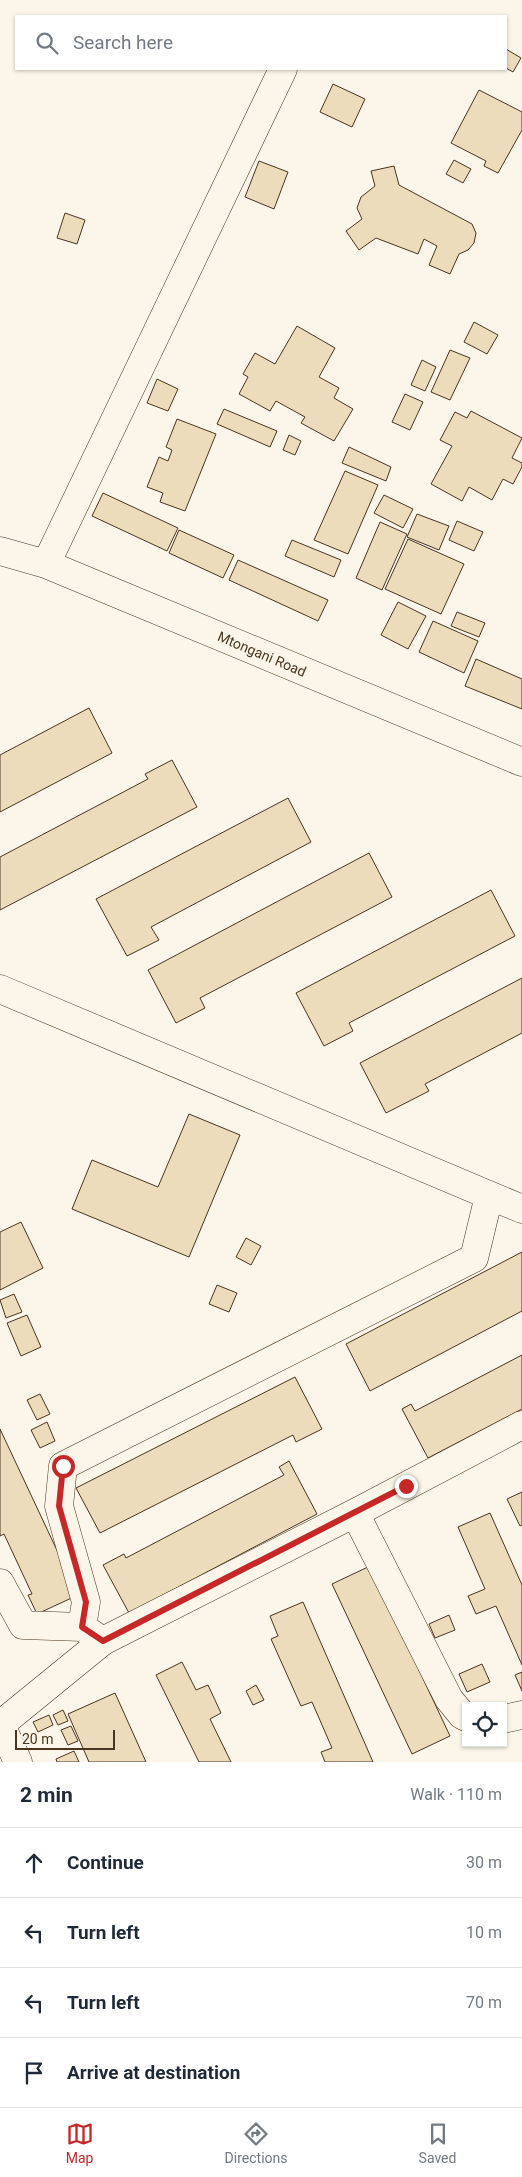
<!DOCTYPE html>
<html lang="en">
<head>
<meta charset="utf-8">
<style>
	:root { --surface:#fff; --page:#f2f2f3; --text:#1f2937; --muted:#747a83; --line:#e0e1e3; --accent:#c62828 }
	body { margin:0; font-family:Roboto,sans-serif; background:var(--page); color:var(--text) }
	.controls { position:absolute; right:15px; bottom:15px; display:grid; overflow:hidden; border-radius:0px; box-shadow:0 1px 4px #0004 }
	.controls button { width:45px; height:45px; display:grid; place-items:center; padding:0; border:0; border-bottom:1px solid var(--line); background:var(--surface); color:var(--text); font:25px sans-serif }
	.scale { position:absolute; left:15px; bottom:12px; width:100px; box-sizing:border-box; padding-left:5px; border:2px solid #4a3520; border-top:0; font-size:14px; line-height:18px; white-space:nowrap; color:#4a3520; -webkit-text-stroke:4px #fbf6e9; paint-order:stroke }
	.stop { position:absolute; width:15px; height:15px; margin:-11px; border:4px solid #c62828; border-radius:50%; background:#fff }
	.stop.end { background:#c62828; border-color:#fff; box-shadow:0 1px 5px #0008 }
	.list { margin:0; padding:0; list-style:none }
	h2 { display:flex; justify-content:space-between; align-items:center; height:65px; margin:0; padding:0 20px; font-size:21px }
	h2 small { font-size:16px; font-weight:400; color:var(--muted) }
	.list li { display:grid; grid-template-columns:32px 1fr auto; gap:15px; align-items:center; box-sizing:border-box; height:70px; padding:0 20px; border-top:1px solid var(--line) }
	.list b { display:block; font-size:19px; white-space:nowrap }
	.list em { font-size:16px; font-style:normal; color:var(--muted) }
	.icon { flex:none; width:28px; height:28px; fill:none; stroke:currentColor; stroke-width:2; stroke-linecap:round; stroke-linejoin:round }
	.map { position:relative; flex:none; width:522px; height:1762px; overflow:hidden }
	.search { position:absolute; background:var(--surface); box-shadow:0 1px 4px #0004; left:15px; right:15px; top:15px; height:55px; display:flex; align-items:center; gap:12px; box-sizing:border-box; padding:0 18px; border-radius:0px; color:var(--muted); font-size:19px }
	.sheet { height:345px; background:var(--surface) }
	nav { display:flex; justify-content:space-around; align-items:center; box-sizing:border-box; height:70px; border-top:1px solid var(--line); background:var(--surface); font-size:14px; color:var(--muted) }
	nav a { display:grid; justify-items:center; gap:2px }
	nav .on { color:var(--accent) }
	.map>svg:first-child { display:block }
	.building { fill:#ecdcbc; stroke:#4a3520 }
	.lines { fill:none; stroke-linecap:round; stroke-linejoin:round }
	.minor-casing { stroke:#4a3520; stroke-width:29 }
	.minor { stroke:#fbf6e9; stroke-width:28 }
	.route { stroke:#c62828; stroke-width:6 }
	.labels { text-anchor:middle; stroke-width:4; stroke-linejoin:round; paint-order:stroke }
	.street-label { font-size:14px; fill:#4a3520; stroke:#fbf6e9 }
</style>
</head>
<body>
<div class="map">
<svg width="522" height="1762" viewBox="0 0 522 1762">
	<rect width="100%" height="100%" fill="#fbf6e9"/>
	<path class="building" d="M506,49L521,58L513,72L506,68Z
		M333,84L365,99L352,127L320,112Z
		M479,90L522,112V130L498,173L484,166L486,161L451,143Z
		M454,160L471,169L463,183L446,174Z
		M259,161L288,172L274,209L245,197Z
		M394,166L399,185L472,224L476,233L474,243L468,250L459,254L450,274L429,265L437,246L424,239L418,254L376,238L359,250L346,231L362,219L357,208L361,197L375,186L371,171Z
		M65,213L85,220L77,244L57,238Z
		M474,322L498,335L487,354L464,342Z
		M297,326L335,348L319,377L339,388L334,398L353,409L334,441L301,423L305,417L276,401L270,411L239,394L248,377L243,374L255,353L275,364Z
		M450,350L470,358L450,400L431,392Z
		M422,360L436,367L425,391L411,385Z
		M157,379L178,389L168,411L147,403Z
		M405,394L423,402L410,430L392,422Z
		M224,409L277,431L270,447L217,424Z
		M471,411L522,438L512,458L522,463V467L513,484L503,479L492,500L469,487L462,501L431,484L452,446L440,440L455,412L467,418Z
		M177,419L216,434L185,511L160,502L163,493L147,487L159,457L168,461L172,450L166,447Z
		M289,435L301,441L295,455L283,450Z
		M349,447L391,467L386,481L342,463Z
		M345,471L378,485L348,554L314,540Z
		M103,493L178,528L167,551L92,516Z
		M384,495L413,509L403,528L374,513Z
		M417,514L449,526L439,550L407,537Z
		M457,521L483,532L474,551L449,540Z
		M380,522L407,534L382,590L356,578Z
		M179,530L234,555L223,578L169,553Z
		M408,539L464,564L441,614L385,589Z
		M292,540L341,560L334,577L285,556Z
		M238,560L328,600L318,621L229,580Z
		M398,602L426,616L408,649L381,635Z
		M457,612L485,623L479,637L451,626Z
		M433,621L478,641L464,673L419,652Z
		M476,659L522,679V709L465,686Z
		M89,708L112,753L0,812V755Z
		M172,760L197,807L0,910V857L148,779L145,774Z
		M288,798L311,842L151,927L159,940L127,956L96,899Z
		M369,853L392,897L200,998L205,1008L176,1023L148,970Z
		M491,890L515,936L349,1023L353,1031L324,1046L296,993Z
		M522,978V1033L425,1084L429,1091L386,1113L360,1063Z
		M189,1114L240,1135L189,1257L72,1209L92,1160L158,1187Z
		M21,1222L43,1268L0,1290V1232Z
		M246,1238L261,1246L251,1265L236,1257Z
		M522,1252V1311L370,1391L346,1344Z
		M217,1285L237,1293L229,1312L209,1304Z
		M14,1294L22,1312L6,1318L0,1300Z
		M27,1315L41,1347L21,1356L7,1323Z
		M522,1355V1409L428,1458L402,1409L411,1404L415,1411Z
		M295,1377L322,1429L296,1442L293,1435L100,1533L76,1488Z
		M40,1394L50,1414L37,1420L27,1400Z
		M47,1422L55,1441L40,1448L31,1430Z
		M0,1429L78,1595L37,1614L28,1595L32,1594L4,1534L0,1536Z
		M289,1461L317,1514L129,1613L103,1565L124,1554L126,1558L284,1475L279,1467Z
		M522,1492V1525L520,1526L507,1499Z
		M490,1513L522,1585V1665L496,1606L476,1614L468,1596L485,1589L458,1527Z
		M370,1566L450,1736L412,1754L332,1584Z
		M303,1602L373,1762H325L321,1752L332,1748L312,1702L301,1706L271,1639L278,1636L270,1616Z
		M449,1615L455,1630L435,1638L429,1624Z
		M182,1662L196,1690L208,1685L221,1713L210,1719L231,1762H199L156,1675Z
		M482,1664L490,1682L467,1692L459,1674Z
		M522,1672V1691L515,1675Z
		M256,1685L264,1700L253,1705L246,1691Z
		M115,1693L146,1762H89L68,1714Z
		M63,1710L68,1721L58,1725L53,1715Z
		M49,1715L53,1725L38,1732L33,1722Z
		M71,1726L78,1741L68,1745L61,1730Z
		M74,1751L79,1762H57L56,1759Z"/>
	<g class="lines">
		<g class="minor-casing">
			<path id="minor" d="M0,551L46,564L522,762
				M46,564L283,69
				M0,989L522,1209
				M355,1513L449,1699L462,1715L466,1717
				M0,1583L23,1625L82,1627L98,1638
				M82,1627L86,1602L59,1506L63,1466L474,1258L489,1196
				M503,1719L522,1715
				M0,1723L18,1762
				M0,1725L103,1641L355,1513L522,1425"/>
		</g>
		<use href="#minor" class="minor"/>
	</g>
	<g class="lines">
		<path class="route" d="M63,1466L59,1506L86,1602L82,1627L103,1641L406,1486"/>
	</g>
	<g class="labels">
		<g class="street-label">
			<text transform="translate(262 654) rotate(23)" y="5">Mtongani Road</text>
		</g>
	</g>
</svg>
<div class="controls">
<button><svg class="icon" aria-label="locate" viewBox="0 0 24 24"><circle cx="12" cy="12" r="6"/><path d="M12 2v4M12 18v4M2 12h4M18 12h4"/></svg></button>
</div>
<div class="scale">20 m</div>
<div class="stop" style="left:63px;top:1466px"></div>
<div class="stop end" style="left:406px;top:1486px"></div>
<div class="search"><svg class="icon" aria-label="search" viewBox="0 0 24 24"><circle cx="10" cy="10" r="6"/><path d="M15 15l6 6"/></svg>Search here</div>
</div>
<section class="sheet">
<h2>2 min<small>Walk · 110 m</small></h2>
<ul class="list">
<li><svg class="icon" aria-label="ahead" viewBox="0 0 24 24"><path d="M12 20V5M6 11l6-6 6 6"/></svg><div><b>Continue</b></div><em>30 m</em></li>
<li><svg class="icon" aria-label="left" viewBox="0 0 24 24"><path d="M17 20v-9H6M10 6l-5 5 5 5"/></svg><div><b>Turn left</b></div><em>10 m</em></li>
<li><svg class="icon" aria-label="left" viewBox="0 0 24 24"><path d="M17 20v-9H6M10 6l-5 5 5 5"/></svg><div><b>Turn left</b></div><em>70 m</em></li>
<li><svg class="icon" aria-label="arrive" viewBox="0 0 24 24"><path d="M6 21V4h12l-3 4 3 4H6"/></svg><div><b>Arrive at destination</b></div></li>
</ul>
</section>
<nav>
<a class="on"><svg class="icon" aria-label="map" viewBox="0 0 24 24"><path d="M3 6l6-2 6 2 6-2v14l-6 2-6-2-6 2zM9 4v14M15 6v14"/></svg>Map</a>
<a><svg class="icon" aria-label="directions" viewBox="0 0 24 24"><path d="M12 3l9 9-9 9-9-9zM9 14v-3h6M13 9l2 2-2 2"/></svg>Directions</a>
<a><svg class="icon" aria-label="saved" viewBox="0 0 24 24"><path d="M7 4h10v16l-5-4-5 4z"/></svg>Saved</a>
</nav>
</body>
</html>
